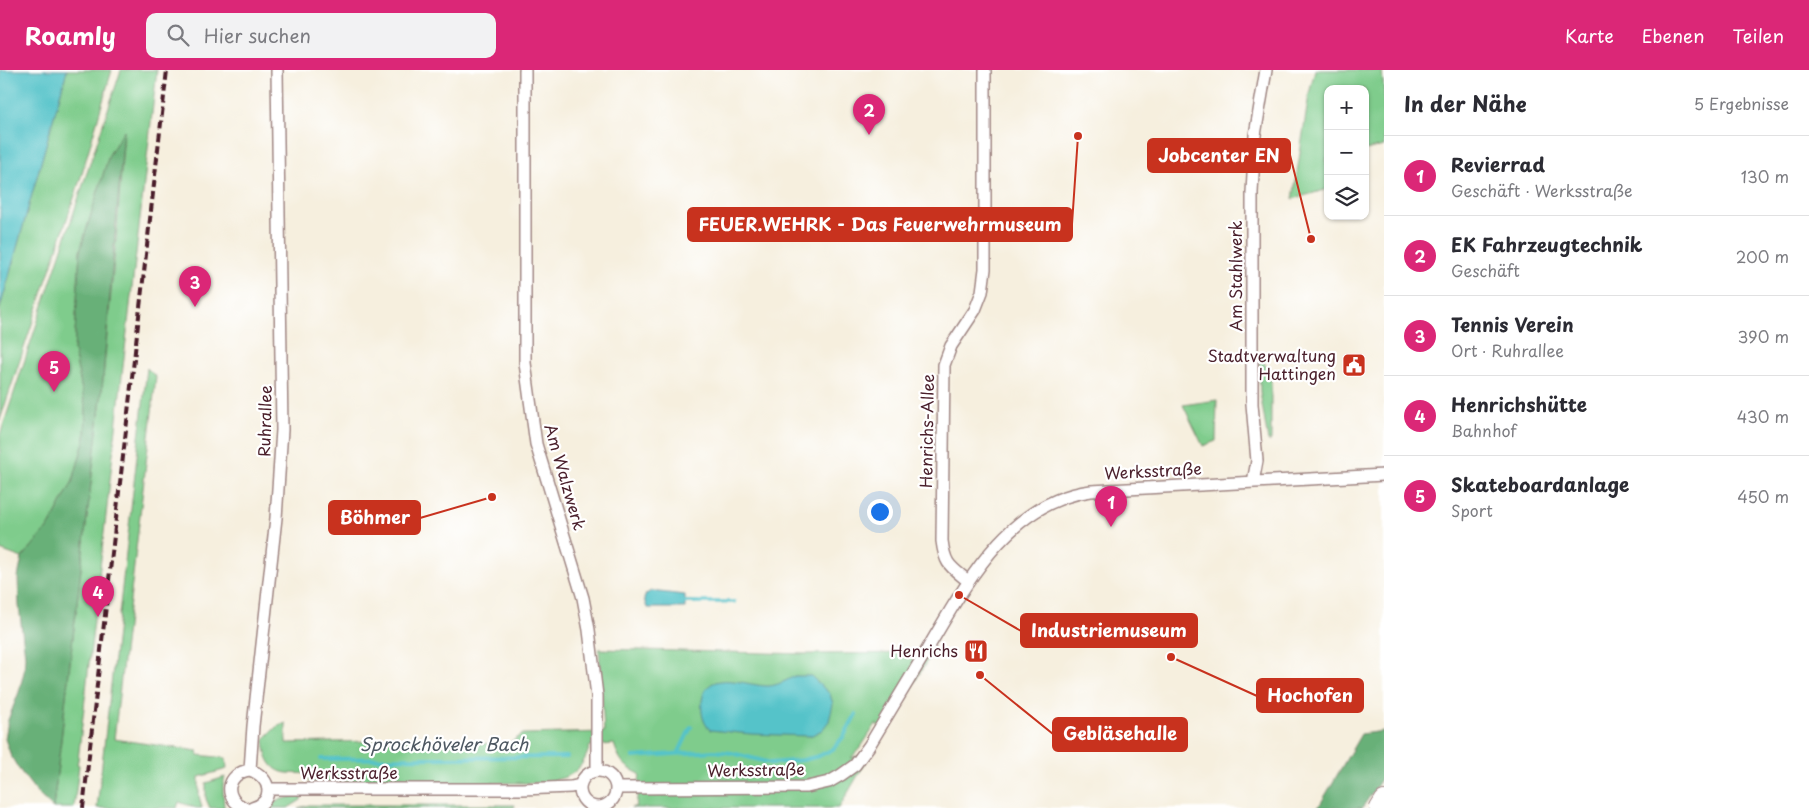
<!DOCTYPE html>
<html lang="de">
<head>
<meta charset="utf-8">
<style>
	:root { --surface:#fff; --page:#f2f2f3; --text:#2b2b33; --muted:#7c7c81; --line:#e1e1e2; --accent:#db2777 }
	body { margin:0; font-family:"Playpen Sans",sans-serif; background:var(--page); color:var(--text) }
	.controls { position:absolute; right:15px; top:15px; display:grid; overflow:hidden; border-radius:10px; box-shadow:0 1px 4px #0004 }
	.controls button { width:45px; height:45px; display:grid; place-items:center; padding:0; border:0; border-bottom:1px solid var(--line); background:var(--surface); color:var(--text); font:25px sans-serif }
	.you { position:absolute; left:879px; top:441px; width:18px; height:18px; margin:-12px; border:4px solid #fff; border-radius:50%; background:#1a73e8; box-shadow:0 0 0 8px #1a73e833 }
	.badge { display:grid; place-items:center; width:32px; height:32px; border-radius:50%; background:var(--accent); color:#fff; font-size:16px; font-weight:700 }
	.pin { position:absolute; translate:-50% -41px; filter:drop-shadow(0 1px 2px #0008) }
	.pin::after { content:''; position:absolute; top:26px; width:18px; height:15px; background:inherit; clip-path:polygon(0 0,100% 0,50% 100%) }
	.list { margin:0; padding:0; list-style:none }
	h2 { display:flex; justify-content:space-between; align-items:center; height:65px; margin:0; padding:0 20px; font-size:21px }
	h2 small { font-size:16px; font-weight:400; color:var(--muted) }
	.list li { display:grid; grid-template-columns:32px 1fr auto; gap:15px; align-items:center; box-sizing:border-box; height:80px; padding:0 20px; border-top:1px solid var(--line) }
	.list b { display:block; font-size:19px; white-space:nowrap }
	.list p { margin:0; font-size:16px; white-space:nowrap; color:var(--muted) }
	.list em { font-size:16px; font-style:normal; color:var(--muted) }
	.icon { flex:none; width:28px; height:28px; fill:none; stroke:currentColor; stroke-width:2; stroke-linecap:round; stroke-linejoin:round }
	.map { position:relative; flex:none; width:1384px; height:738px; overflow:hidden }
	header { display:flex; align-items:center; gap:30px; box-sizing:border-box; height:70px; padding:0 25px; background:var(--accent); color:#fff }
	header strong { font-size:24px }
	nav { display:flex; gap:28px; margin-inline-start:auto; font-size:18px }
	.search { width:350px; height:45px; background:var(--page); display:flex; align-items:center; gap:12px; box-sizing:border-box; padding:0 18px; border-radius:10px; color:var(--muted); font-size:19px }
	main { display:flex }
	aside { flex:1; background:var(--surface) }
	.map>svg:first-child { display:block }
	.green { fill:#7fcc8c; stroke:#64765c }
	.forest { fill:#67b078; stroke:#586852 }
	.water { fill:#55c3c9; stroke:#50717a }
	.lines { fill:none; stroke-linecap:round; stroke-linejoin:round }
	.stream { stroke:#55c3c9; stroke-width:4 }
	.street-casing { stroke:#a08784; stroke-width:14 }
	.primary-casing { stroke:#a08784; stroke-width:20 }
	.street { stroke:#fff; stroke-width:11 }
	.primary { stroke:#fff; stroke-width:18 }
	.rail { stroke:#4a1f2b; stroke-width:4; stroke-dasharray:8 4; stroke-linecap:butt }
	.labels { text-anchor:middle; stroke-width:4.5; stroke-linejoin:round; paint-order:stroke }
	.street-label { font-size:16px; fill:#4a1f2b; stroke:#fff }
	.poi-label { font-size:16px; fill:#4a1f2b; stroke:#fff; text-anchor:end }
	.water-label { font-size:18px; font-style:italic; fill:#4e5862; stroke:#fff }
	.leader { fill:none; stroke:#c8321e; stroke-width:2 }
	.callout-dot { fill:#c8321e; stroke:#fff; stroke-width:2 }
	.callout { fill:#c8321e; stroke:#c8321e; stroke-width:2 }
	.callout-label { font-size:18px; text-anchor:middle; font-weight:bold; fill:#fff }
</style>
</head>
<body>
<header>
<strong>Roamly</strong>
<div class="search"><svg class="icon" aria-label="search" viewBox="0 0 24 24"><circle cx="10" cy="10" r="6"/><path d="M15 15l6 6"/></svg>Hier suchen</div>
<nav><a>Karte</a><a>Ebenen</a><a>Teilen</a></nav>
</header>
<main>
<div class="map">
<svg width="1384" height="738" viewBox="0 0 1384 738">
	<rect width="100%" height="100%" fill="#fff"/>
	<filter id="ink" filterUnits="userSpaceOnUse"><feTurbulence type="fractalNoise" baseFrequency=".02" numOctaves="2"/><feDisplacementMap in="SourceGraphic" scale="10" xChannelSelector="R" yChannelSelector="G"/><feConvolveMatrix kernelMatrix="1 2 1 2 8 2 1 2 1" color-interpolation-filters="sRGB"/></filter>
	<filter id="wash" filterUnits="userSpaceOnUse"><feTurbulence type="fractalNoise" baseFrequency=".0096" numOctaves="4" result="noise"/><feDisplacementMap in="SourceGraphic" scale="20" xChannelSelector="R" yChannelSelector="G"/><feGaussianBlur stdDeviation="1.12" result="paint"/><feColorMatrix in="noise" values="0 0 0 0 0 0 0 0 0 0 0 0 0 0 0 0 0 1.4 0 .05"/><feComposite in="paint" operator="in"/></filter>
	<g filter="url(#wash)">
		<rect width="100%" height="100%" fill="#f6efde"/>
		<path class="green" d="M67,0H112L80,110L0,350V238Z
			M121,0H157L78,690L77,694L79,695L74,738H53L102,319L117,158L124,61L109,85L80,181L74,281L86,340L85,368L73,411L50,455L22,488L0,480V365Z
			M1315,0H1382L1384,23V76L1365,80V19H1328V88L1325,89L1328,98V119L1293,129L1309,24Z
			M1259,283L1271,306V371H1268L1260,322Z
			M147,298L156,307L114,669L198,681V685L226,688L227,699L199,707V726L202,738H196L179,732L177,738H97Z
			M1217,330L1216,371L1203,376L1183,335Z
			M599,579L808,584L932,583L885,661L876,654L861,677L851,688L871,683L839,738H631L636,736L640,704C624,697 619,690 614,674L590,676C580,707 566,709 535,713L309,712L308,704C301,703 294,704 287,703C269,701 265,684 264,669L276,657L286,653V673L417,670L428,675L510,673L523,664L604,662Z
			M225,707L223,716L224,738H210L206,729V713Z
			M302,724L301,730L288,738H268L275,731Z
			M309,735H515L514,738H298Z"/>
		<path class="forest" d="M124,60L102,319L53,738L38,724L18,698L11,686L5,669L8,650L19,622L24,602L25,586L19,536L18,507L22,488L50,455L73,411L85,368L86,340L74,281L80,181L109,85Z
			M1384,661V705L1362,738H1318L1361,664Z"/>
		<path class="water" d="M0,0H67L0,238Z
			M651,521L685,525V538H647L644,529L646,524Z
			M795,606H811L830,624L833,634L829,651L822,660L810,666L751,664L710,660C702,651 701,642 702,631C706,596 749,617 769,616C779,615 787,610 795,606Z"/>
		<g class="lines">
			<path class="stream" d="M685,532H734
				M678,684L691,657
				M633,687L714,681L732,683L771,693L803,690L819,686L833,679L844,666L856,644
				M321,689L567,687"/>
		</g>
	</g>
	<g filter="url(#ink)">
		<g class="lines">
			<g class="street-casing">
				<path id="street" d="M525,0V293L536,374L583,528L589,560L597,626V700
					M1253,412L1257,391L1252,334V123L1255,65L1266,0
					M968,511C950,496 945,495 942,471L944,295L951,276L975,240L982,222L985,199V0
					M250,700L253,656L276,448L282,360L277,0
					M580 719a18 18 0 1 1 36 0a18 18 0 1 1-36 0Z
					M616,718L807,717L829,712L841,705L855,695L869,676C888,644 908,611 928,578C966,514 1009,431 1091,421L1384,405
					M268,719H522L571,717L580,715
					M245,738C222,729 226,703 250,700C272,707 275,732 252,738"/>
			</g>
			<g class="primary-casing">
				<path id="primary" d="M1379,738L1384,730"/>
			</g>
			<use href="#street" class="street"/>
			<use href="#primary" class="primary"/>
			<path class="rail" d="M83,738L167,0"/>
		</g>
	</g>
	<defs>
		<g id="civic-square" transform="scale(1.25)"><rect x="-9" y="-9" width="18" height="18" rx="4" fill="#c8321e" stroke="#fff"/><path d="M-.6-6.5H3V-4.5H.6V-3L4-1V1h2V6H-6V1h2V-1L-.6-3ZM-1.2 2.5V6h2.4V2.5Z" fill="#fff"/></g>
		<g id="restaurant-square" transform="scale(1.25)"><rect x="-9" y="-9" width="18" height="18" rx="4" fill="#c8321e" stroke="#fff"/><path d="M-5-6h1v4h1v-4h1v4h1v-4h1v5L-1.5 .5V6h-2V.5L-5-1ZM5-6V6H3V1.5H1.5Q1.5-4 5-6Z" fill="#fff"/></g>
	</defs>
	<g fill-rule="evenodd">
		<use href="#civic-square" x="1354" y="295"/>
		<use href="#restaurant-square" x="976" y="581"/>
	</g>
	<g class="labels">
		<g class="street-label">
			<text transform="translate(1236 206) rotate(-90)" y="6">Am Stahlwerk</text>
			<text transform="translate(265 351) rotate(-89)" y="6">Ruhrallee</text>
			<text transform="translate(927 361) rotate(-89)" y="6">Henrichs-Allee</text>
			<text transform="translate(1153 401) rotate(-3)" y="6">Werksstraße</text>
			<text transform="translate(565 407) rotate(74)" y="6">Am Walzwerk</text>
			<text transform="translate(756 700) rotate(-1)" y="6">Werksstraße</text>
			<text x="349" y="709">Werksstraße</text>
		</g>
		<g class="poi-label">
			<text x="1336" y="292">Stadtverwaltung<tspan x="1336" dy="18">Hattingen</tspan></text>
			<text x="958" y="587">Henrichs</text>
		</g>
		<g class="water-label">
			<text x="444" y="681">Sprockhöveler Bach</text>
		</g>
	</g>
	<path class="leader" d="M1311 169L1290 85M1078 66L1072 154M492 427L420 448M959 525L1021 561M1171 587L1257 626M980 605L1053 664"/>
	<g class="callout-dot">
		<circle cx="1311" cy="169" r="5"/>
		<circle cx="1078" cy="66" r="5"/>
		<circle cx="492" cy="427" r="5"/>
		<circle cx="959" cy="525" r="5"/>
		<circle cx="1171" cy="587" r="5"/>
		<circle cx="980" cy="605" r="5"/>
	</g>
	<g class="callout">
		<rect x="1148" y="69" width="142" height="33" rx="5"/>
		<rect x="688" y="138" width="384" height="33" rx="5"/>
		<rect x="329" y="431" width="91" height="33" rx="5"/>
		<rect x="1021" y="544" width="176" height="33" rx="5"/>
		<rect x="1257" y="609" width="106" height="33" rx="5"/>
		<rect x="1053" y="648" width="134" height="33" rx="5"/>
	</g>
	<g class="callout-label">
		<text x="1219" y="92">Jobcenter EN</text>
		<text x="880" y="161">FEUER.WEHRK - Das Feuerwehrmuseum</text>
		<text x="375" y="454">Böhmer</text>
		<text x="1109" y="567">Industriemuseum</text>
		<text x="1310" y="632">Hochofen</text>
		<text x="1120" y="670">Gebläsehalle</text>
	</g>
</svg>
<div class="controls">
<button>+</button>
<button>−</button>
<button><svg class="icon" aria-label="layers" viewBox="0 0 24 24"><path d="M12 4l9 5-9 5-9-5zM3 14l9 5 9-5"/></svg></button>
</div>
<div class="you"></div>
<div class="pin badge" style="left:1111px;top:457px">1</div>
<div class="pin badge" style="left:869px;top:65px">2</div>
<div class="pin badge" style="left:195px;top:237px">3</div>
<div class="pin badge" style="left:98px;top:547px">4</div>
<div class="pin badge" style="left:54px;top:322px">5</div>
</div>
<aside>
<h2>In der Nähe<small>5 Ergebnisse</small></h2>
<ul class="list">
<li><span class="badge">1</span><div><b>Revierrad</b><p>Geschäft · Werksstraße</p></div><em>130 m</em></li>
<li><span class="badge">2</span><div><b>EK Fahrzeugtechnik</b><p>Geschäft</p></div><em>200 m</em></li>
<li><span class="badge">3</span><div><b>Tennis Verein</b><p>Ort · Ruhrallee</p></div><em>390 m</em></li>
<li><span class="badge">4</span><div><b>Henrichshütte</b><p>Bahnhof</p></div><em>430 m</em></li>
<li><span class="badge">5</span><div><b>Skateboardanlage</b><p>Sport</p></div><em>450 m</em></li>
</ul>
</aside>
</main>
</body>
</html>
